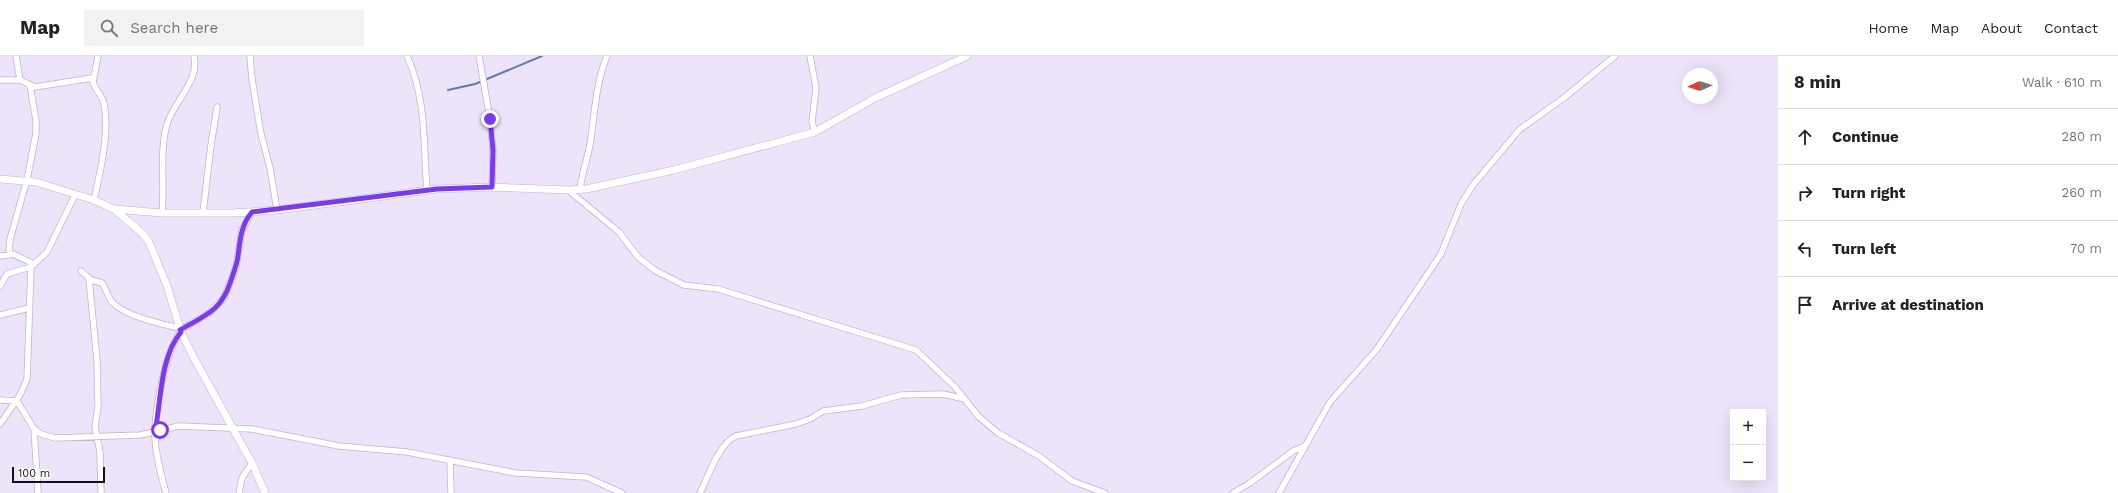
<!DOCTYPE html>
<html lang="en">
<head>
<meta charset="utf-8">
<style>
	:root { --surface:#fff; --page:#f2f2f2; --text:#222; --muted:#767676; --line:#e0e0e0 }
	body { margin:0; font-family:"Work Sans",sans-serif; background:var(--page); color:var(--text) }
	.controls { position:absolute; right:12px; bottom:12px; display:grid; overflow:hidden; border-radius:0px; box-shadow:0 4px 16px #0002 }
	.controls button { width:36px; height:36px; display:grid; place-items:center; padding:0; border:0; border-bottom:1px solid var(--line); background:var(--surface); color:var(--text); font:20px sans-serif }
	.compass { position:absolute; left:1682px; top:12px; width:36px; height:36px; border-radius:50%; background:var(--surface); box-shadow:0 4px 16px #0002; rotate:267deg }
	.scale { position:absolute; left:12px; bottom:10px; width:93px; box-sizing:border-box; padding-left:4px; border:2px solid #130f18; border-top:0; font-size:11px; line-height:14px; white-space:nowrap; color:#130f18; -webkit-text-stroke:3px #fff; paint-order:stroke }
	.stop { position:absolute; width:12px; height:12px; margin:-9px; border:3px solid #7c3aed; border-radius:50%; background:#fff }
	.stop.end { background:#7c3aed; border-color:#fff; box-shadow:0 1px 4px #0008 }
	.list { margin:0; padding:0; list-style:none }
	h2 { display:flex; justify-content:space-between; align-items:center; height:52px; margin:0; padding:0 16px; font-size:17px }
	h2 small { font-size:13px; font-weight:400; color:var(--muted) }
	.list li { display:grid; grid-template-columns:26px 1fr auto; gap:12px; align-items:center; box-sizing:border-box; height:56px; padding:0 16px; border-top:1px solid var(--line) }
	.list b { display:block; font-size:15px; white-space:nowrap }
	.list em { font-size:13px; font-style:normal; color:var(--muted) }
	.icon { flex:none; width:22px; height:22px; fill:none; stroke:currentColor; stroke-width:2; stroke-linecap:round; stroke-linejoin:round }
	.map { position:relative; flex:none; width:1778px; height:437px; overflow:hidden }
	header { display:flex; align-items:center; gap:24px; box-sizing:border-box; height:56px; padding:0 20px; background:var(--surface); border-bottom:1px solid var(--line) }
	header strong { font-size:19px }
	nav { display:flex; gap:22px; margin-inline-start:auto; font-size:14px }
	.search { width:280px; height:36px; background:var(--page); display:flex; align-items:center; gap:10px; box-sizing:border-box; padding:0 14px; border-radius:0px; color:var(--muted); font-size:15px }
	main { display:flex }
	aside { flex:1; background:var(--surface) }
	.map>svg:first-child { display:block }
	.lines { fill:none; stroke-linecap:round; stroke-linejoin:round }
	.stream { stroke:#6379ae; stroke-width:2 }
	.minor-casing { stroke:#beb4cc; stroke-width:7 }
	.tertiary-casing { stroke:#beb4cc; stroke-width:8 }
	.minor { stroke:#fff; stroke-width:5.5 }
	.tertiary { stroke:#fff; stroke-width:7 }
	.route { stroke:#7c3aed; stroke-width:5 }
</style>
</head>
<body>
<header>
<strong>Map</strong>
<div class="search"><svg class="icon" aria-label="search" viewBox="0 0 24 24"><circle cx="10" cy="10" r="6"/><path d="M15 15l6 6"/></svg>Search here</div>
<nav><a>Home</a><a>Map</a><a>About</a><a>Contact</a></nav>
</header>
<main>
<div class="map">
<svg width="1778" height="437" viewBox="0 0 1778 437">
	<rect width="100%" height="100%" fill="#ede3fb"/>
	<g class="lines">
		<path class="stream" d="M448,34L475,28L542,0"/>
		<g class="minor-casing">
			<path id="minor" d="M16,0L20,24
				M250,0L252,23L261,78L270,112L277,154
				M407,0C427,44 423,87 427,134
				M479,0L490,63L493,94L492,131
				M810,0L816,32L812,66L815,76
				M0,24H20L35,31L92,22
				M580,133C582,116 589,99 591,82C595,54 596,27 607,0
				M568,134L619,176L638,201L656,215L684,229L718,233L916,294L955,331L978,360L998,377L1039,400L1072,425L1105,437
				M94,144C100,116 110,77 104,48C103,40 95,34 93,26L98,0
				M162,157C165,128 159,96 167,68C174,45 200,25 194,0
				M203,157L211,89L217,51
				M9,198L10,183L27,124L36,77V64L30,30
				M0,200L13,198L32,207
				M81,215L91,224L102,227C106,233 108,241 112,246C124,260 162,268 179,272
				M89,223L97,304L98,350L95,371L100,396L101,437
				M0,230L7,218L31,211
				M0,259L29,252
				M180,274L208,258L224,242L236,211L242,174L252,156
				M0,344L17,345L34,373L41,378L55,382L140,379L179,370L252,373L339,390L407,396L516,417L586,421L622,437
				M0,368L20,339L27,323L31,211L47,196L75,139
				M34,372L38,437
				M450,404L451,437
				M166,437C161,419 156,401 155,382C154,358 165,294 181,276
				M239,437L242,422L252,407
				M700,437C708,421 719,387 736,380L796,368L810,363L823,355L862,350L901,339L943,338L965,343
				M1233,437L1250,427L1293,395L1305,390
				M1279,437L1330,346L1377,293L1441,198L1461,148L1473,129L1519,74L1565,41L1615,0"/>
		</g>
		<g class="tertiary-casing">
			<path id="tertiary" d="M0,123L36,126L94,144L114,153L142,177L149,186L167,230L181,276L195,304L252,407L265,437
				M114,153L162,157H233L277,154L437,133L492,131L568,134L586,133L674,114L815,76L875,42L967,0"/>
		</g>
		<use href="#minor" class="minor"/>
		<use href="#tertiary" class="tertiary"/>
	</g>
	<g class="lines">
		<path class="route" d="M160,374L155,376C161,345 160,301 181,276L180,274C204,260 221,255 230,227C233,218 237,209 238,200C240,184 241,169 252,156L437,133L492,131L493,94L490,63"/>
	</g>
</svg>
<div class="controls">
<button>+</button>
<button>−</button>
</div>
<svg class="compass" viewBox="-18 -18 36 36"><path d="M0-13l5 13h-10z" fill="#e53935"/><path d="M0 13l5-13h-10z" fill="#767676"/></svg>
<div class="scale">100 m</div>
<div class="stop" style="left:160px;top:374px"></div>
<div class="stop end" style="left:490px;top:63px"></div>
</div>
<aside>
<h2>8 min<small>Walk · 610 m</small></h2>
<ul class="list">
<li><svg class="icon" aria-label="ahead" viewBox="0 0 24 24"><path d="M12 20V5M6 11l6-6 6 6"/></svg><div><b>Continue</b></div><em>280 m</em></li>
<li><svg class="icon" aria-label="right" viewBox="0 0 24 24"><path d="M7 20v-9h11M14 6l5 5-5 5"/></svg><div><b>Turn right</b></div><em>260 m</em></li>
<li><svg class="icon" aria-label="left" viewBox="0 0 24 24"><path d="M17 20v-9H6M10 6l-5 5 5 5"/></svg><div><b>Turn left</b></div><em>70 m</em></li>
<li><svg class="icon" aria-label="arrive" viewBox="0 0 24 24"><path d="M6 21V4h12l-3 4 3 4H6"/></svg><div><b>Arrive at destination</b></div></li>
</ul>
</aside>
</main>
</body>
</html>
